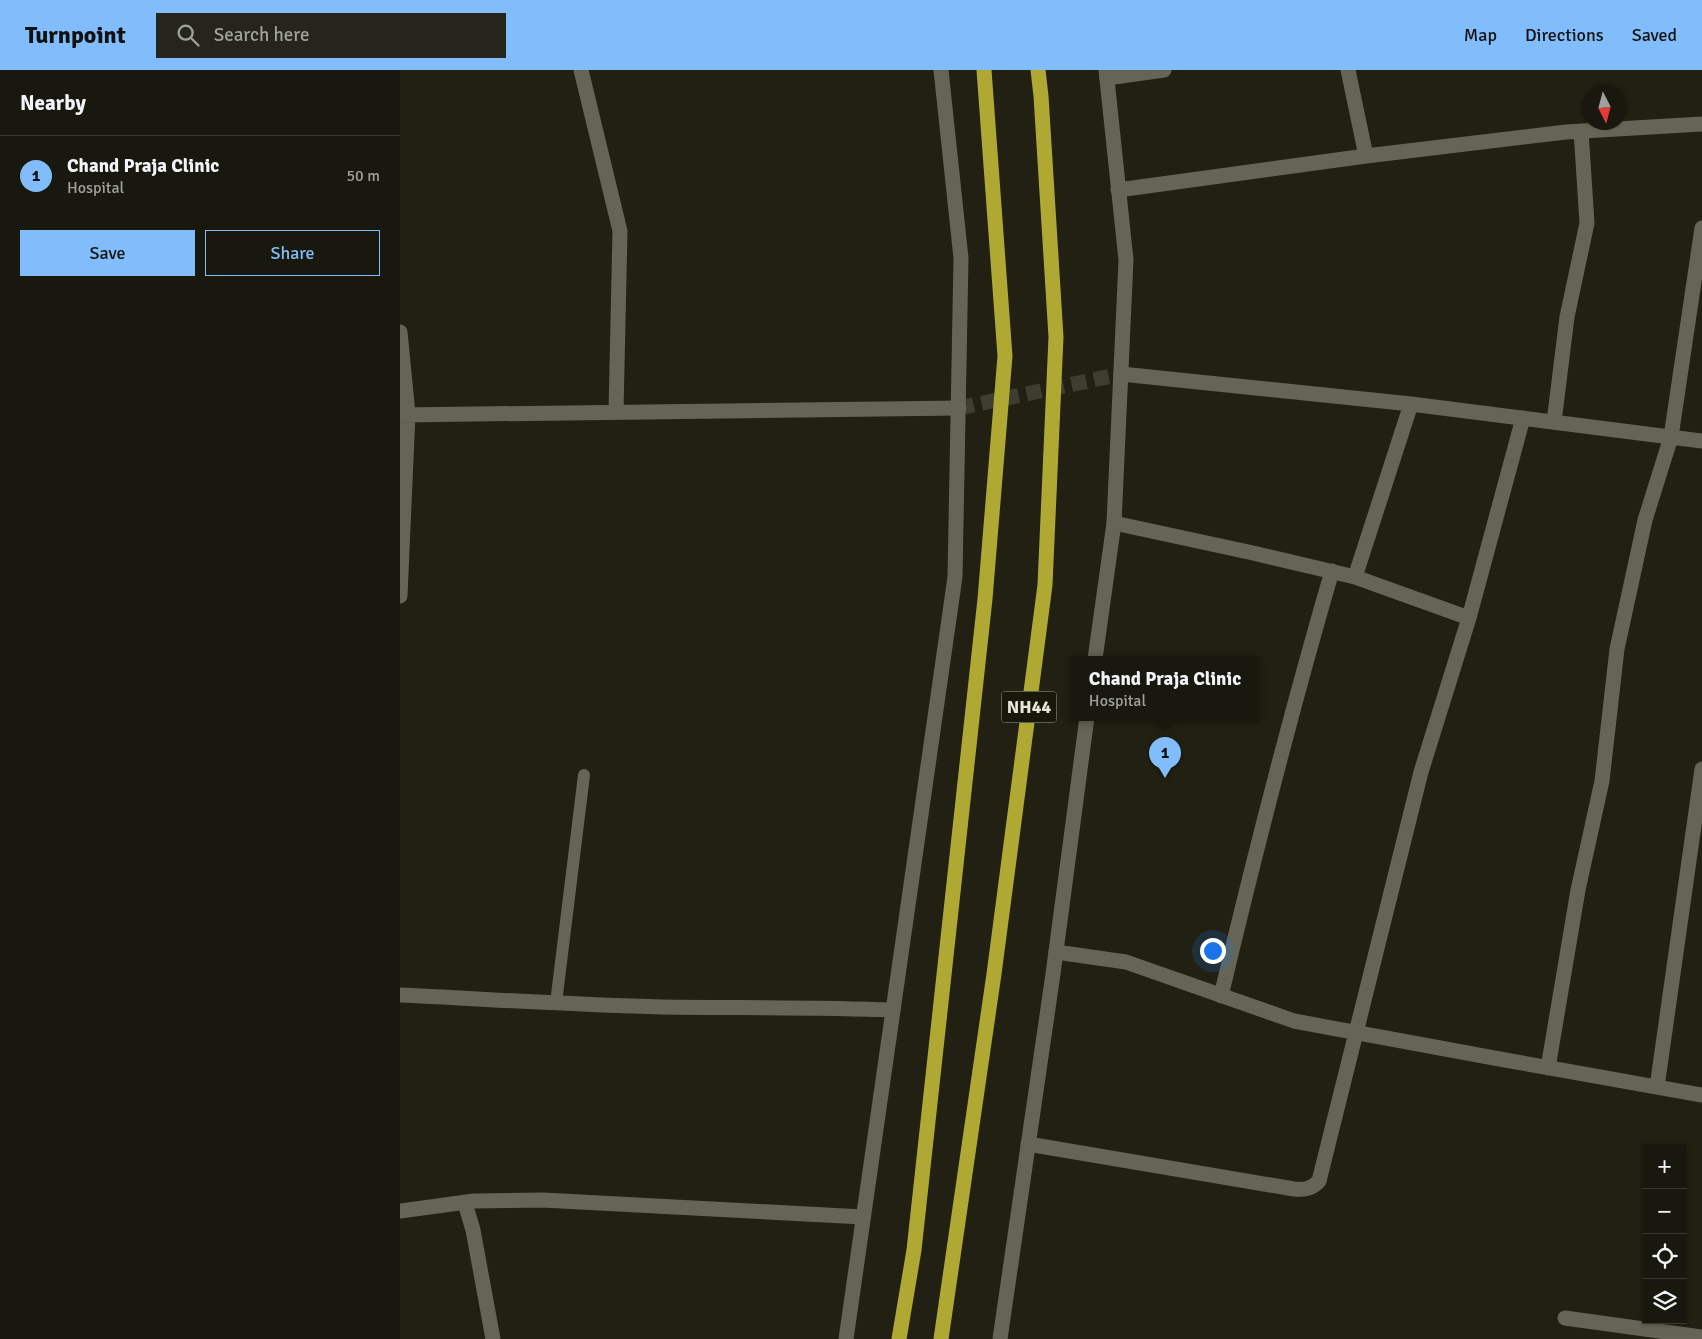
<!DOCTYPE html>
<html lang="en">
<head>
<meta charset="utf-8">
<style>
	:root { --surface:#19180e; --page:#26251c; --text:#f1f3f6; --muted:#9fa09e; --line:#37372e; --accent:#81bdfa }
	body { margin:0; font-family:Signika,sans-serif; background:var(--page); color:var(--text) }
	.controls { position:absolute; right:15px; bottom:15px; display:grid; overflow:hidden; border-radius:0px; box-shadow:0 1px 4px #0004 }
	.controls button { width:45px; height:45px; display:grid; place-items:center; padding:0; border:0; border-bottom:1px solid var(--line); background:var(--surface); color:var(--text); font:25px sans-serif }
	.compass { position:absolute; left:1182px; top:15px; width:45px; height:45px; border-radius:50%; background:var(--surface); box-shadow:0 1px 4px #0004; rotate:174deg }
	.you { position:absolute; left:812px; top:880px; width:18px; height:18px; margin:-12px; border:4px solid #fff; border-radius:50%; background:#1a73e8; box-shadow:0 0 0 8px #1a73e833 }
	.badge { display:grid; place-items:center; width:32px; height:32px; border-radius:50%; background:var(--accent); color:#111; font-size:16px; font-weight:700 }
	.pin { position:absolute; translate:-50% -41px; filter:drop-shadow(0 1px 2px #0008) }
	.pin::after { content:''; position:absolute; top:26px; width:18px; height:15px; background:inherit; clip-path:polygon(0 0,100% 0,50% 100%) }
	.popup { position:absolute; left:671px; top:586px; width:188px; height:65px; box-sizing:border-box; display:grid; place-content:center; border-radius:0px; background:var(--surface); filter:drop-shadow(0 1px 4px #0005); font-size:16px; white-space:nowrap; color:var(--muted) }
	.popup b { font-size:19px; color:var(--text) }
	.popup::after { content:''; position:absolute; left:50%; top:100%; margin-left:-10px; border:10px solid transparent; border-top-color:var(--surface) }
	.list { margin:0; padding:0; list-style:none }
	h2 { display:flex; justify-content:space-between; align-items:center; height:65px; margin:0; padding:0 20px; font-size:21px }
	h2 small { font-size:16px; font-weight:400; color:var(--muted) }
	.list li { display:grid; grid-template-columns:32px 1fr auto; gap:15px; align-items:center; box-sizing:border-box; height:80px; padding:0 20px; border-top:1px solid var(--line) }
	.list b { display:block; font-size:19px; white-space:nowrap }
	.list p { margin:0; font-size:16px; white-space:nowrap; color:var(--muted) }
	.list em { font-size:16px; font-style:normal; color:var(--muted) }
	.actions { display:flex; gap:10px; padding:15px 20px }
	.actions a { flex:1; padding:11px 0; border:1px solid var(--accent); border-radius:0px; text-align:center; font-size:18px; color:var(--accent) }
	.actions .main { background:var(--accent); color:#111 }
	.icon { flex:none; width:28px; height:28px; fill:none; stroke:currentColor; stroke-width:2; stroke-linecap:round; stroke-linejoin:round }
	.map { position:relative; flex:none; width:1302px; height:1269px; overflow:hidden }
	header { display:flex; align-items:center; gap:30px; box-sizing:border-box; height:70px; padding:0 25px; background:var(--accent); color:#111 }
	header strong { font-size:24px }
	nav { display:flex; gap:28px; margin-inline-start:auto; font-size:18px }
	.search { width:350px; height:45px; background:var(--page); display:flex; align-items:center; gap:12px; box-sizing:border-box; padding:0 18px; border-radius:0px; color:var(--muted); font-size:19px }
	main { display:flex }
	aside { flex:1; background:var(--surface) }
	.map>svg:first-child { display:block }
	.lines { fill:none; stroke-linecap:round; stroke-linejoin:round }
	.street-tunnel { stroke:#3e3e30; stroke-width:15; stroke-dasharray:15 8; stroke-linecap:butt }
	.lane { stroke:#656555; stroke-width:12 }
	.street { stroke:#656555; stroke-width:15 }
	.secondary { stroke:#656555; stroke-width:15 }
	.highway { stroke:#afa934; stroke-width:15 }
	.labels { text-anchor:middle; stroke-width:4; stroke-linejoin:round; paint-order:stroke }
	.shield { fill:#17170a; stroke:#a7a79d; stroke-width:1 }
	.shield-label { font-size:18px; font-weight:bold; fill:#e5e5dc }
</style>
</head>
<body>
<header>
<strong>Turnpoint</strong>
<div class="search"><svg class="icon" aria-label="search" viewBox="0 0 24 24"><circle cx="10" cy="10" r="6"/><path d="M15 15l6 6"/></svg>Search here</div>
<nav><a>Map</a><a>Directions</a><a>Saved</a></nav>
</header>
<main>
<aside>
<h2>Nearby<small></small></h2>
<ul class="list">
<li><span class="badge">1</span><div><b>Chand Praja Clinic</b><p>Hospital</p></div><em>50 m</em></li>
</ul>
<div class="actions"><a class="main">Save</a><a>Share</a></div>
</aside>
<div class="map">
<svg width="1302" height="1269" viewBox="0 0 1302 1269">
	<rect width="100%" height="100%" fill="#212012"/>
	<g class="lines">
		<path class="street-tunnel" d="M559,338L721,304"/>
		<path class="lane" d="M156,933L184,705"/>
		<path class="street" d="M181,0L220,161L216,342
			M948,0L966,86
			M707,8L764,0
			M718,120L966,86L1166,62L1302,54
			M0,262L8,344L0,526
			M721,304L1011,334L1302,371
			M0,345L559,338
			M1154,352L1167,247L1187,153L1181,61
			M714,453L853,483L955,507L1011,334
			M955,507L1069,548
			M656,882L726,892L894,951L1105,990L1302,1025
			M0,925C87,929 174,935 262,937C339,938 416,937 493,940
			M821,926C855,783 891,642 932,501
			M1148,998L1178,820L1202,711L1217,579L1245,450L1271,367L1302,158
			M1257,1017L1302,699
			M628,1074L894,1119C904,1120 912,1119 919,1111L1021,702L1069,548L1123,348
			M65,1133L73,1160L93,1269
			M0,1141L74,1131L143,1130L463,1147
			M1165,1248L1302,1267"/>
		<path class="secondary" d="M695,589L714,453L726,190L706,0
			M446,1269L555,507L561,188L541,0
			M600,1269L653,904L687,647"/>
		<path class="highway" d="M499,1269L514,1180L585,529L605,286L584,0
			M541,1269L594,904L645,515L656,267L641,26L638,0"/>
	</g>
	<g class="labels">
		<rect class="shield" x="601.5" y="621.5" width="55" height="31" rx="4"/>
		<g class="shield-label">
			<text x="629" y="643">NH44</text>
		</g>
	</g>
</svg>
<div class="controls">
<button>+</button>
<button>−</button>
<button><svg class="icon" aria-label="locate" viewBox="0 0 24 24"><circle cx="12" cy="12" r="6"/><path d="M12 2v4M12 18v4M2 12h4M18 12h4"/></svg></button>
<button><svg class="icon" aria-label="layers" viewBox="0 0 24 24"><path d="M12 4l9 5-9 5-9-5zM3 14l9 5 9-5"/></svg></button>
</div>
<svg class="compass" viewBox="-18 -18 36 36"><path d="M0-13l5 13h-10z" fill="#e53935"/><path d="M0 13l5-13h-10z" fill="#9fa09e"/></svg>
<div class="you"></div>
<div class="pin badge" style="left:765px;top:708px">1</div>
<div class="popup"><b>Chand Praja Clinic</b>Hospital</div>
</div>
</main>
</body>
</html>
